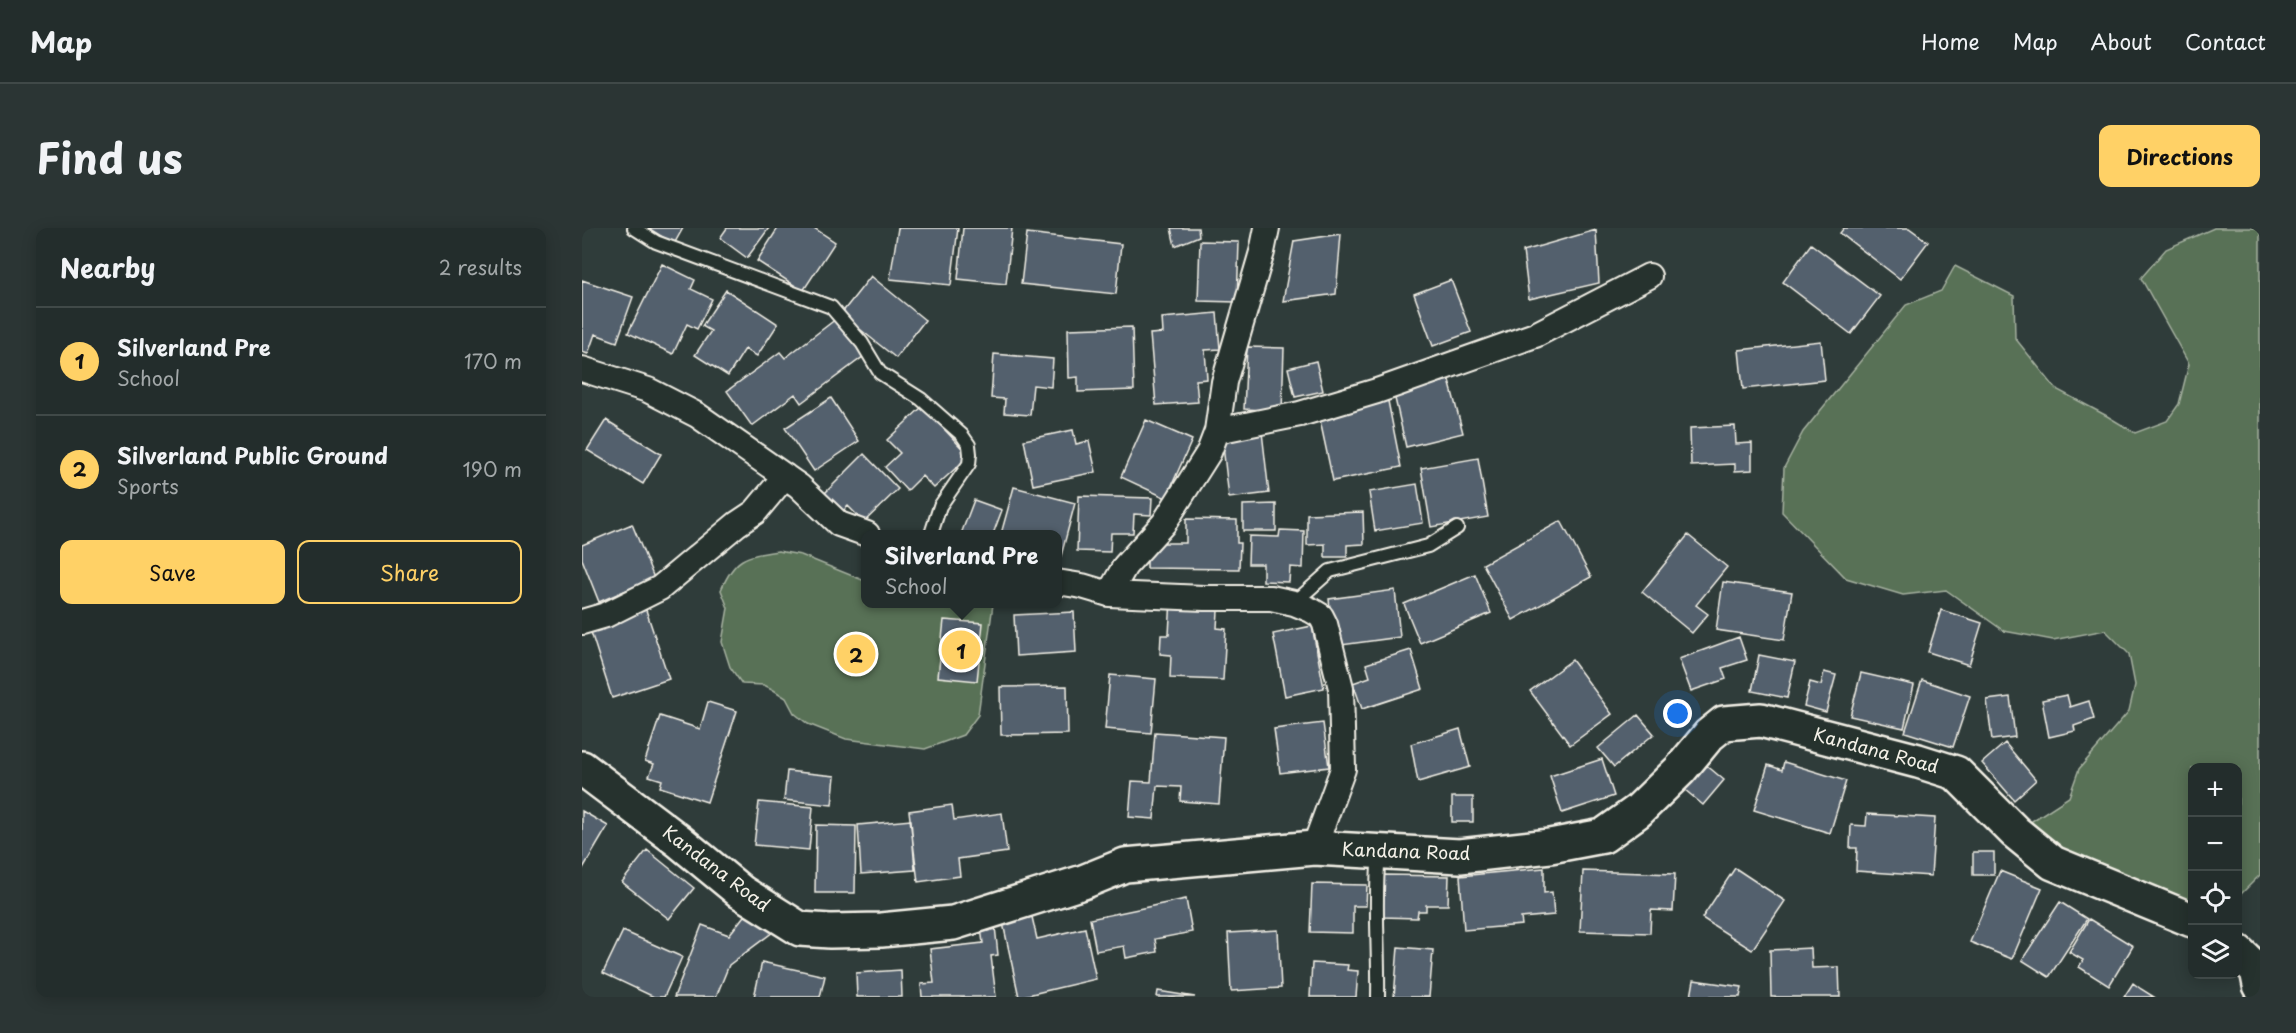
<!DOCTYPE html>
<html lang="en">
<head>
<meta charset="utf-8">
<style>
	:root { --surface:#232d2c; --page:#2b3534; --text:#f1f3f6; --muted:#a3a8a9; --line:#404948; --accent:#ffd166 }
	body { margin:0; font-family:"Playpen Sans",sans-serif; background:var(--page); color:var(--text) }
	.controls { position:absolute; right:18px; bottom:18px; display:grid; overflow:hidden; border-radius:12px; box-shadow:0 3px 15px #0003 }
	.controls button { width:54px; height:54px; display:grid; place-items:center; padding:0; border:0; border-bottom:2px solid var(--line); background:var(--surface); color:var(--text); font:30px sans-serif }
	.you { position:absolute; left:1096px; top:486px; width:21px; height:21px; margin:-15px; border:4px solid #fff; border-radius:50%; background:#1a73e8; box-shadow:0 0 0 9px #1a73e833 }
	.badge { display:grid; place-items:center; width:39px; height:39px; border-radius:50%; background:var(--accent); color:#111; font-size:20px; font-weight:700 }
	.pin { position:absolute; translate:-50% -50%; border:3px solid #fff; box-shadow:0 2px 6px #0006 }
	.popup { position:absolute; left:279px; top:302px; width:201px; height:78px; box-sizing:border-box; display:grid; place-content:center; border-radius:12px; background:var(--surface); filter:drop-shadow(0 2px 4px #0005); font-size:20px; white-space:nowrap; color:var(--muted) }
	.popup b { font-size:22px; color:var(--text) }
	.popup::after { content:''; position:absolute; left:50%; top:100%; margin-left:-12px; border:12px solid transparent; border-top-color:var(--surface) }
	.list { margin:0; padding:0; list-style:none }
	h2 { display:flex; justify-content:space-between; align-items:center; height:78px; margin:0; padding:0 24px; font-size:26px }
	h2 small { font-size:20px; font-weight:400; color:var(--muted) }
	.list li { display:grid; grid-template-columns:39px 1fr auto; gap:18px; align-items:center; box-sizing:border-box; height:108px; padding:0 24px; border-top:2px solid var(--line) }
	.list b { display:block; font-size:22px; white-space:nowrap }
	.list p { margin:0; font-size:20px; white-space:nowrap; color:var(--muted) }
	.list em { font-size:20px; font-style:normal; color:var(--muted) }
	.actions { display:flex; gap:12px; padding:18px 24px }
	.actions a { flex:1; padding:14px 0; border:2px solid var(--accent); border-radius:12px; text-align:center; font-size:21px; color:var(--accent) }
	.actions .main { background:var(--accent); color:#111 }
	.icon { flex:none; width:33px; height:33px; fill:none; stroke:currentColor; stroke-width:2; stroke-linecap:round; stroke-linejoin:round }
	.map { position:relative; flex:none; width:1678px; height:769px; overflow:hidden; border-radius:12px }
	header { display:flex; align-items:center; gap:36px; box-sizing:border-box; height:84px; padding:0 30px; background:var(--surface); border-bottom:2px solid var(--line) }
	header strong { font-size:28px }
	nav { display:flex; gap:33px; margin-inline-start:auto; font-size:21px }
	.intro { display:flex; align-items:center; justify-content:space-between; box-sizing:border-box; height:144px; padding:0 36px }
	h1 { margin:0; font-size:42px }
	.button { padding:15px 27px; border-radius:12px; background:var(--accent); color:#111; font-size:21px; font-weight:700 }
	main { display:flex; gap:36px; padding:0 36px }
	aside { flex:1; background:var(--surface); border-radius:12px; box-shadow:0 3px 15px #0003 }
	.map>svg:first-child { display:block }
	.green { fill:#587157; stroke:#a6b1a0; stroke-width:1.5 }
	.building { fill:#53606d; stroke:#f4f1e8; stroke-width:1.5 }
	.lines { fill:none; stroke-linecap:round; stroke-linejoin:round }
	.lane-casing { stroke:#f4f1e8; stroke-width:16 }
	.street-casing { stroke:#f4f1e8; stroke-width:28 }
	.secondary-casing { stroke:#f4f1e8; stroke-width:38 }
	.lane { stroke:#26332d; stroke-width:12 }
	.street { stroke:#26332d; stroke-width:24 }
	.secondary { stroke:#26332d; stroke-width:33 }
	.labels { text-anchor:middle; stroke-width:5; stroke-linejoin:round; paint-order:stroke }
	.street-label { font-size:18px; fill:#f4f1e8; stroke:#26332d }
</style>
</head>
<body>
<header>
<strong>Map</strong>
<nav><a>Home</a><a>Map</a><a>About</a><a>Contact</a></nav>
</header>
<div class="intro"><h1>Find us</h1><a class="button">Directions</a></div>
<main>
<aside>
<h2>Nearby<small>2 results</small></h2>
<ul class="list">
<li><span class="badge">1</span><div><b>Silverland Pre</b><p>School</p></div><em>170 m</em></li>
<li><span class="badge">2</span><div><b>Silverland Public Ground</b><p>Sports</p></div><em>190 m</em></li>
</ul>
<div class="actions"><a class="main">Save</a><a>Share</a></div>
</aside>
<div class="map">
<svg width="1678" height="769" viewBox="0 0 1678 769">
	<rect width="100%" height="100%" fill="#2f3c3a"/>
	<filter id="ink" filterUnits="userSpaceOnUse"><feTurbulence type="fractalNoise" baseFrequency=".0167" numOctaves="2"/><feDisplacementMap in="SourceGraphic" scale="12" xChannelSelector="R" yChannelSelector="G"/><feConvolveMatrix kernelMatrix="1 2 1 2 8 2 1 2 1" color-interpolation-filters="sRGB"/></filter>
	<g filter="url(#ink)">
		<path class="green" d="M1632,0H1678V647L1656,669V540H1610V692L1433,604L1487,569L1497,541L1547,483L1553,457L1547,426L1523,402L1471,412L1422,403L1364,362L1321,367L1264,350L1200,284L1202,240L1221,204L1324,77L1359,63L1373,38L1432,68L1433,110L1474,161L1525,188L1553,205L1585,193L1597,176L1607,136L1559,50L1584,21Z
			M196,323L219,327L283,353V376H411L396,487L381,507L343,521L264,511L226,496L212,485L204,470L190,461L182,457L160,456L148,439L140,414L146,380L139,362C153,329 163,328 196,323Z"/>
		<path class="building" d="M66,0H101L92,16Z
			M145,0H187L165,30L138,10Z
			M196,0H232L253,14L221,63L175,33Z
			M316,0H376L369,57L308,51Z
			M381,0H430L424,56L376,51Z
			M589,0H616L617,8L593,18Z
			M1262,0H1327L1346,14L1318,51L1258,5Z
			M1014,2L1017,55L947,71L941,23Z
			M445,5L539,16L534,66L439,56Z
			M759,6L754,66L701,73L712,13Z
			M618,13L657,14L655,74L616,73Z
			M1229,16L1298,68L1269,106L1201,54Z
			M80,36L113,52L109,61L130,71L115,101L105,96L91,126L46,105Z
			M289,48L343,92L314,130L259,86Z
			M0,52L51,69L35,114L13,106L6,126L0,124Z
			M869,52L889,104L851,118L832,66Z
			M144,62L196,96L175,128L163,121L146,148L113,127L129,103L120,98Z
			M635,85L638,121L623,122L625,151L614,152L616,174L574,177L568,106L581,105L580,90Z
			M254,91L282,128L219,175L213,166L170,198L145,163L198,124L203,130Z
			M550,99L552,162L496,164V149L487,150L486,101Z
			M1239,113L1243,152L1161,161L1157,122Z
			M665,119L702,120L700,183L662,181Z
			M412,126L471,131L469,159L451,157L448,187L422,185L423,171L409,170Z
			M734,133L741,163L713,169L706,140Z
			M867,152L881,205L824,219L812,166Z
			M805,168L819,239L751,253L736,183Z
			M249,170L277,213L232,243L203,200Z
			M341,178L387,228L352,260L340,248L325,263L303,239L318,225L305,212Z
			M24,192L79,226L61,256L5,222Z
			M564,192L610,212L584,270L539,249Z
			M1153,198L1154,216L1170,215V242L1153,243V236L1109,238L1108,200Z
			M491,202L494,216L507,213L514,244L451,257L442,212Z
			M680,204L687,265L647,270L640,209Z
			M282,226L316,261L282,294L266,278L261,283L243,265Z
			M896,230L906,289L849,299L839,240Z
			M835,256L841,295L793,303L787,264Z
			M432,259L493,275L479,328L475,327V306H419Z
			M497,268L570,270L569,287L552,286L551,305H529L528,324L495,323Z
			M392,272L420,282L411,306H379Z
			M694,276V303H661V277Z
			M781,284L782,316L765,317V329H743V316L725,317V286Z
			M604,291L655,292V315H658L657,341L565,340V315H604Z
			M979,293L1009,349L931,392L901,336Z
			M50,296L72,350L17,374L0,331V317Z
			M698,302L722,303L721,340L708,339L707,354L681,353V336H666L667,308L697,309Z
			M1106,307L1145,339L1114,377L1126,386L1110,405L1060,364Z
			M893,346L909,385L838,415L822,376Z
			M1141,354L1210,364L1202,412L1134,402Z
			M813,362L818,409L752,418L747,371Z
			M589,370L628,372L627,383H636L635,400L644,401L641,452L588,450L589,427L578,426L579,407H587Z
			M64,382L87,451L30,470L8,401Z
			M1359,382L1400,395L1387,437L1346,424Z
			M492,384L494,424L434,428L432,387Z
			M362,392L401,395L395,453L356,449Z
			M730,398L742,460L703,468L691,406Z
			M1157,409L1165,432L1140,440L1144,451L1109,463L1097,431Z
			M829,422L841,461L780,481L771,455L788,449L784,436Z
			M1177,427L1213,434L1205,470L1170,463Z
			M990,432L1030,486L988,517L948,463Z
			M1242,444L1254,447L1244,484L1222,478L1228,454L1239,457Z
			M1279,445L1332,457L1322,500L1268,488Z
			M528,447L574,451L569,505L523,501Z
			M1340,452L1388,468L1371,519L1323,504Z
			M485,458L486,506L419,507L418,459Z
			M1485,467L1488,479L1507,473L1512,491L1492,498L1493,503L1467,509L1460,472Z
			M1428,469L1433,509L1410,512L1405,472Z
			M126,474L155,483L125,574L78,559L80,552L67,548L72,536L63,533L78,488L118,501Z
			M1056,487L1072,506L1032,539L1016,520Z
			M741,495L747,539L698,545L692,501Z
			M878,501L888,539L836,554L829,516Z
			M573,504L642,509L637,576L598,573L599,559L575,558L572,591L547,589L550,553L569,554Z
			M1423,515L1454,552L1432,572L1400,535Z
			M1020,531L1032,568L980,585L968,548Z
			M1117,531L1142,552L1121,577L1096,556Z
			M1202,534L1264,553L1248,605L1172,582L1186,537L1200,542Z
			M205,543L253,548L250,577L202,572Z
			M870,569H891V594H870Z
			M177,574L231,579L227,622L172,617Z
			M370,577L372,592L420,585L425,624L376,631L378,648L336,654L327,583Z
			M0,583L26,598L0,642Z
			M1285,586L1353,590L1349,648L1274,643L1275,620H1268L1269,597L1284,598Z
			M329,592L333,642L279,646L276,597Z
			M234,597L274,598L273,665H233Z
			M65,622L112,660L87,691L40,654Z
			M1391,624H1412V647H1391Z
			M962,640V665L970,664L972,687L939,690L940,697L882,702L878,648Z
			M1153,640L1203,673L1170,722L1120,690Z
			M1001,643L1093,646L1091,683L1069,682L1068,705L998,703Z
			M1418,643L1460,660L1430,731L1388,714Z
			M802,647L867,648L866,677H844V683H836L835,690L801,689Z
			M730,656L785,657L784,678H771V705L728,704Z
			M604,671L610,704L573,711L575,724L544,730L542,718L514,723L508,691Z
			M1478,674L1505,691L1467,749L1440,732Z
			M165,684L191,704L147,737L134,769H92L120,697L147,707Z
			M450,689L455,711L503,700L514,751L437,769L421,695Z
			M1507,691L1551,718L1527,758L1497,739L1501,732L1487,724Z
			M413,698L416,727L409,728L414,769H340L339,756L352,755L348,721L401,715L399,700Z
			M696,702L699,760L649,763L646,705Z
			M41,703L100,729L82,769H72L21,745Z
			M816,719L851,722L847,769H812Z
			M1229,720L1230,740L1257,739L1258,769H1189L1188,722Z
			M180,734L243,748L238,769H172Z
			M730,735L766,737L765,742L776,743L774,769H728Z
			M319,742L320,769H275L274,745Z
			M1112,752L1160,759L1158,769H1109Z
			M1551,755L1559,761L1572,769H1542Z
			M576,763L613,769H575Z"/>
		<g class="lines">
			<g class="lane-casing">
				<path id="lane" d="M52,0L74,14L249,79L280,115L298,145L339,171L380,207L387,217L388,226L387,236L358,278L349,306
					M712,375L748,343L846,318L875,300
					M796,769C797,721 792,673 797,625"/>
			</g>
			<g class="street-casing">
				<path id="street" d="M0,141L66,162L115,187L217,258L257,296L285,306
					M635,203L718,186L795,163L953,107L1067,48
					M475,354L500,358L527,366L622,370H689L712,375L729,382L739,388L743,396L759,460L761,541L732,620
					M527,366L543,338L582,295L627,224L635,203L642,154L680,24L685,0
					M0,394L24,387L78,360L155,296L173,284L203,248"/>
			</g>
			<g class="secondary-casing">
				<path id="secondary" d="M0,540L97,613L159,664L218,701L248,703L299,702L371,695L501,654L543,637L732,620L878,628L968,618L1021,608L1056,583L1098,542L1127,507L1142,495L1179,492L1336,533L1374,545L1433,604L1471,635L1610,692
					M1656,724L1675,742L1678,757"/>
			</g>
			<use href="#lane" class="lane"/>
			<use href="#street" class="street"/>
			<use href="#secondary" class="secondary"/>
		</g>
	</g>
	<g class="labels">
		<g class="street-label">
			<text transform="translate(1294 523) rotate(15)" y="6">Kandana Road</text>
			<text transform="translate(824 624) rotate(2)" y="6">Kandana Road</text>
			<text transform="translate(134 641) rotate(37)" y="6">Kandana Road</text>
		</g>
	</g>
</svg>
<div class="controls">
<button>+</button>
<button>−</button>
<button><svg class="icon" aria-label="locate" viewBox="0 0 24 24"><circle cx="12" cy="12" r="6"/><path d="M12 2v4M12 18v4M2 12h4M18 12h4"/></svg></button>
<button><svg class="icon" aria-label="layers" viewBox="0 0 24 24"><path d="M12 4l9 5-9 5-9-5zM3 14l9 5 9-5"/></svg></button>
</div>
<div class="you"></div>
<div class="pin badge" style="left:379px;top:422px">1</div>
<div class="popup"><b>Silverland Pre</b>School</div>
<div class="pin badge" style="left:274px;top:426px">2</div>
</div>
</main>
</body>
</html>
